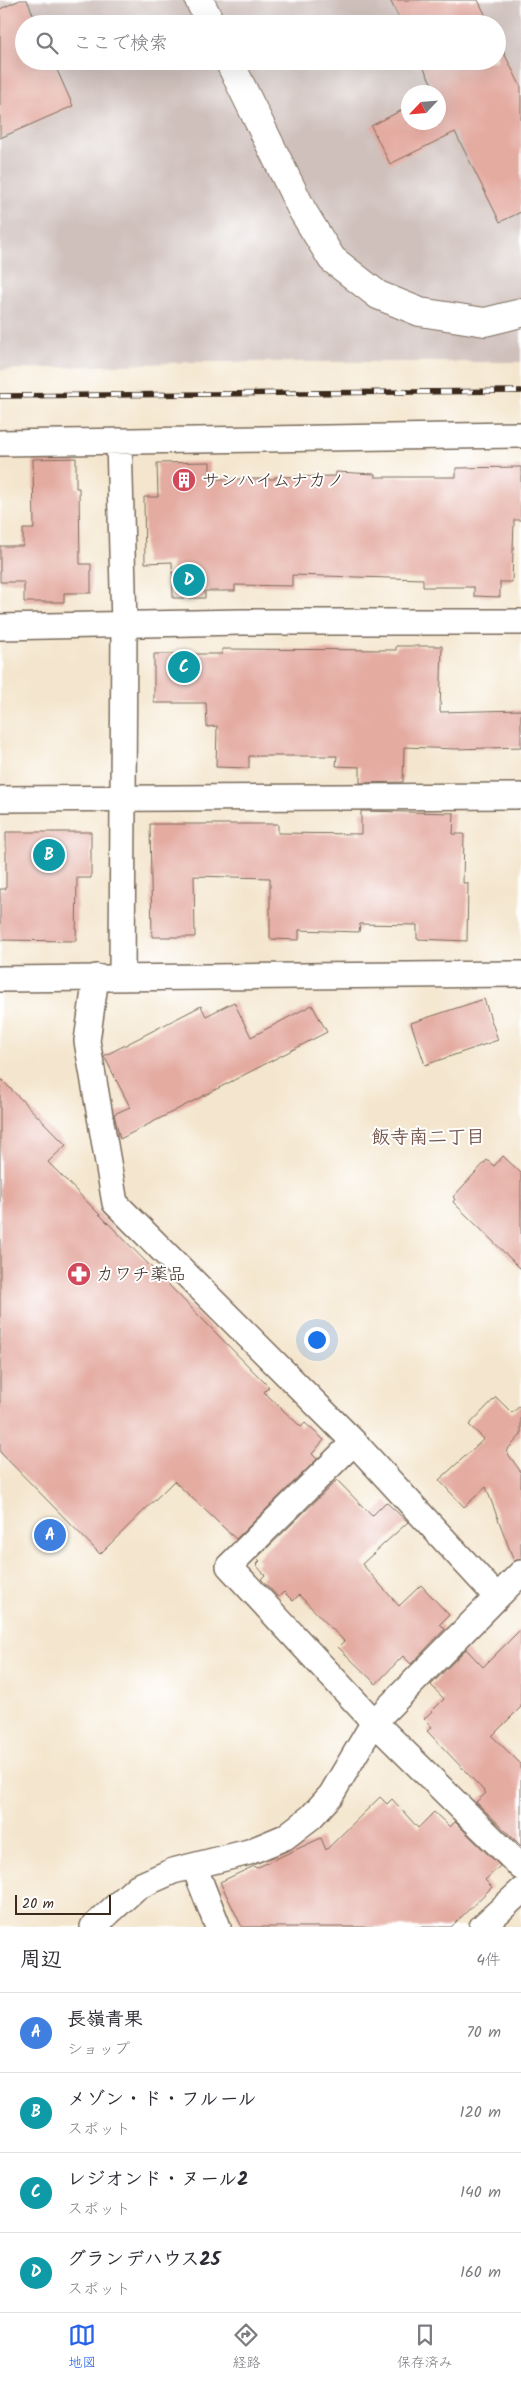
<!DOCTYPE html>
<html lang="ja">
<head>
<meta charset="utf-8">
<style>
	:root { --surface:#fff; --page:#f7f7f7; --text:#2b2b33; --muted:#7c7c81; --line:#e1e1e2; --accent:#2563eb }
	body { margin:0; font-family:Kalam,"Klee One",sans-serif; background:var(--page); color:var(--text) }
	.compass { position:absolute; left:401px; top:85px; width:45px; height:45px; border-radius:50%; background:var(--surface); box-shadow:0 5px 20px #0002; rotate:244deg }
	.scale { position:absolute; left:15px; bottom:12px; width:96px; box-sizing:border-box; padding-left:5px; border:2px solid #3b2a1e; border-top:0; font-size:14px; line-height:18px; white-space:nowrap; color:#3b2a1e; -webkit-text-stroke:4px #fff; paint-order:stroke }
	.you { position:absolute; left:316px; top:1339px; width:18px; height:18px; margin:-12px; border:4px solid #fff; border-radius:50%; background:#1a73e8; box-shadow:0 0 0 8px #1a73e833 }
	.badge { display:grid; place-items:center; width:32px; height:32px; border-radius:50%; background:var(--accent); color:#fff; font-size:16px; font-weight:700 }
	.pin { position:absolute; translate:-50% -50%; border:2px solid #fff; box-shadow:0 1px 5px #0006 }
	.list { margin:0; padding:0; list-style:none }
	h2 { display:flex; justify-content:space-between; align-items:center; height:65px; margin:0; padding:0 20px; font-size:21px }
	h2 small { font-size:16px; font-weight:400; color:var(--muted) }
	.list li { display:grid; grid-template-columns:32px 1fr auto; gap:15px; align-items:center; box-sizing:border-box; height:80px; padding:0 20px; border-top:1px solid var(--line) }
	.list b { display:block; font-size:19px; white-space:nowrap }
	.list p { margin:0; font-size:16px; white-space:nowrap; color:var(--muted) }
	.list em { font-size:16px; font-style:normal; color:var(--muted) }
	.icon { flex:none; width:28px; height:28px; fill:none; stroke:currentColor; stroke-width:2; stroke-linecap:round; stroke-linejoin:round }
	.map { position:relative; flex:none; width:521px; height:1927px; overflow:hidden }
	.search { position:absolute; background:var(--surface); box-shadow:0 5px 20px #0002; left:15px; right:15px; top:15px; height:55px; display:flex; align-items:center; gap:12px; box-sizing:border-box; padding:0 18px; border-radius:28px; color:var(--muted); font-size:19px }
	.sheet { height:385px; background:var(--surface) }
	nav { display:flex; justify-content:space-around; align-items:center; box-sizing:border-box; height:70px; border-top:1px solid var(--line); background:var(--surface); font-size:14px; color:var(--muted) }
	nav a { display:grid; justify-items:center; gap:2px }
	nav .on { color:var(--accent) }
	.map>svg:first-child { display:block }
	.industrial { fill:#cfc0bb; fill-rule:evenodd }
	.building { fill:#e4aba1 }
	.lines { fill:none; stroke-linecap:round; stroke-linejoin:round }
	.street-casing { stroke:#7c6c5c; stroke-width:28 }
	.secondary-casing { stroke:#7c6c5c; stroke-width:30 }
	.street { stroke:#fff; stroke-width:25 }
	.secondary { stroke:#fff; stroke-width:28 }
	.rail-casing { stroke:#3b2a1e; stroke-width:5.5 }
	.rail { stroke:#fff; stroke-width:4; stroke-dasharray:11; stroke-linecap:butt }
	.labels { text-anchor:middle; stroke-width:4; stroke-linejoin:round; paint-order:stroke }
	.poi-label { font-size:18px; fill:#3b2a1e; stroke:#fff; text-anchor:start }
	.neighbourhood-label { font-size:19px; font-weight:bold; fill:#76574c; stroke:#fff }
</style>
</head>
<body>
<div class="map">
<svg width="521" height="1927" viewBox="0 0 521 1927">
	<rect width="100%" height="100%" fill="#fff"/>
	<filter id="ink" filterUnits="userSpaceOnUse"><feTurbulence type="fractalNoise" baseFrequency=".02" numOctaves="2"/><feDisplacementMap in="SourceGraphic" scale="10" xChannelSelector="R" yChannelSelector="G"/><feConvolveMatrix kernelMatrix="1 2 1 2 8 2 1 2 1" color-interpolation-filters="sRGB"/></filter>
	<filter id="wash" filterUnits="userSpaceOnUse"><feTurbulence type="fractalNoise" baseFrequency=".0096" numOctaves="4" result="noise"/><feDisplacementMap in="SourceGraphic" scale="20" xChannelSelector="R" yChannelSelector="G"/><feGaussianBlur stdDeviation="1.12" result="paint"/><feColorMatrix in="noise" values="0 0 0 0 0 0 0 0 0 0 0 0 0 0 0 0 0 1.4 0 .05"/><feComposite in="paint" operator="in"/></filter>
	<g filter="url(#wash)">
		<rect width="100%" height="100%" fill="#f4e6ce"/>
		<path class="industrial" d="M0,0H521V362H194L0,370ZM24,24H497V61H24ZM408,92H438V122H408Z"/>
		<g id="blocks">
			<path class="building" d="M20,0H27L37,24H24V61H53L73,106L0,138V9Z
				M390,0H478L490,24H402Z
				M497,39L521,87V212L500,222L455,132L390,164L371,126L408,107V122H438V92H436L420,61H497Z
				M76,458V488H79L80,564H91V593H64V602H24V582H0V546H23V529H34L33,459Z
				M210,462V479H275V477L336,476V472L375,474V477H456V468L521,467V520H514L512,582H500V597L474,596V587H423V579L292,575V586L235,585V591H205V598H173L172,562L145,563L144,497H158L157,463Z
				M396,646H442L440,712L521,710V747L456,749L404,747L403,782L360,783V767L336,766L337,756H249V768L216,767L217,726L207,727L206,703H154V654H222V649L396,650Z
				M361,811L454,813L453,834H464L463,883H468L467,941L417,939V925L360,924L359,932L299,930V940L270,939V878L194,876L195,937H152L150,824H278V833L361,834Z
				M6,832H91V878H77L76,941L0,940V889H6Z
				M484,999L498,1040L425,1065L411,1023Z
				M234,1002L251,1037L312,1005L327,1032L120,1139L114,1114L130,1107L104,1056L201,1006L206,1016Z
				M0,1078L66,1145L48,1162L269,1387L264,1392L301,1427L305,1423L324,1440L312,1454L317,1459L236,1539L174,1481L100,1554L0,1452Z
				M503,1156L521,1173V1269L453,1202L455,1199L453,1197L487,1160L494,1166Z
				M496,1397L512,1413L521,1405V1435L506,1451L521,1472V1559L514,1561L486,1487L464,1507L439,1480L484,1439L469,1425Z
				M337,1480L372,1516L386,1502L408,1522L362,1564L399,1606L421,1585L449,1615L440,1624L445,1629L411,1664L403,1656L376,1684L338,1647L344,1641L299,1595L293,1601L284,1592L278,1597L261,1579L265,1575L256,1565L260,1561L257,1558Z
				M521,1629V1707L492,1736L521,1764V1846L476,1802L486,1793L427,1731L432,1727L424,1719L444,1699L431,1685L466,1649L483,1667Z
				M380,1797L387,1804L392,1799L418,1828L434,1812L450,1827L455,1822L500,1866L485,1880L492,1887L451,1927H242L220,1882L254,1866L256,1868L321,1838L326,1850Z"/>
		</g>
	</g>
	<g filter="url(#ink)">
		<use href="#blocks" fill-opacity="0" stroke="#7c6c5c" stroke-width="1"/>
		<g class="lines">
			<g class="street-casing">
				<path id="street" d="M119,441L124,625L122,977
					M0,443L521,435
					M0,627L241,622H521
					M0,799L521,796
					M96,977L87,1041L115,1203L354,1442L497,1597
					M0,979L521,974
					M354,1442L229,1566L374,1722L521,1867
					M194,1866L218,1927
					M93,1927L137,1887L173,1871L249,1852L285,1837L311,1817L331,1795L374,1722L521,1573
					M482,1927L521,1891"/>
			</g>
			<g class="secondary-casing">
				<path id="secondary" d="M199,0L211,24
					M229,61L302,210L332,259L378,295L420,312L485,322L521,313"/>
			</g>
			<use href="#street" class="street"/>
			<use href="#secondary" class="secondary"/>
			<g class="rail-casing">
				<path id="rail" d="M0,396L521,391"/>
			</g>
			<use href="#rail" class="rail"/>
		</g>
	</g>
	<defs>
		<g id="building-disc" transform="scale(1.25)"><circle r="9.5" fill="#d1495b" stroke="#fff"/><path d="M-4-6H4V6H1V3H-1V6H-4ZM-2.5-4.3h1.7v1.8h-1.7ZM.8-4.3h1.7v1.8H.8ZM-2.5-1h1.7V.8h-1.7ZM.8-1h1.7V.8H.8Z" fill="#fff"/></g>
		<g id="pharmacy-disc" transform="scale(1.25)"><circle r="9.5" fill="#d1495b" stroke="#fff"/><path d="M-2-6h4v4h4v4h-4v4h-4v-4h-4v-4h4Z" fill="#fff"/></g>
	</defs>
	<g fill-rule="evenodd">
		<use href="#building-disc" x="184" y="480"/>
		<use href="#pharmacy-disc" x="79" y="1274"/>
	</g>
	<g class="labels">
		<g class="poi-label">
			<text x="202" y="486">サンハイムナカノ</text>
			<text x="96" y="1280">カワチ薬品</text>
		</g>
		<g class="neighbourhood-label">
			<text x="428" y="1143">飯寺南二丁目</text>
		</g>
	</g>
</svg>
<svg class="compass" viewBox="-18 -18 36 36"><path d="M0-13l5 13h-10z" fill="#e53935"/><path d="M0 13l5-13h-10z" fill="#7c7c81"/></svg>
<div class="scale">20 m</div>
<div class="you"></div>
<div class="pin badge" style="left:50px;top:1535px;background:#3f7fe0">A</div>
<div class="pin badge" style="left:49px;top:855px;background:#0f9aa8">B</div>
<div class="pin badge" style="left:184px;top:667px;background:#0f9aa8">C</div>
<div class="pin badge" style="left:189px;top:580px;background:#0f9aa8">D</div>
<div class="search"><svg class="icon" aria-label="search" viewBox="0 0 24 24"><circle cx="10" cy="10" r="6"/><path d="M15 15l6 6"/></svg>ここで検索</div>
</div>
<section class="sheet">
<h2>周辺<small>4件</small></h2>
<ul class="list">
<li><span class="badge" style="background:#3f7fe0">A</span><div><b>長嶺青果</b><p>ショップ</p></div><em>70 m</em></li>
<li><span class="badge" style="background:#0f9aa8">B</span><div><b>メゾン・ド・フルール</b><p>スポット</p></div><em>120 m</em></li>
<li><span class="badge" style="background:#0f9aa8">C</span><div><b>レジオンド・ヌール2</b><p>スポット</p></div><em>140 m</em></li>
<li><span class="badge" style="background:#0f9aa8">D</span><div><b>グランデハウス25</b><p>スポット</p></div><em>160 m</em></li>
</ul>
</section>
<nav>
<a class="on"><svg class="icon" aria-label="map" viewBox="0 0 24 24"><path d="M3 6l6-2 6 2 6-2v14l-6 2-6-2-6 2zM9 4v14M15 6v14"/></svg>地図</a>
<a><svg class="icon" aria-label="directions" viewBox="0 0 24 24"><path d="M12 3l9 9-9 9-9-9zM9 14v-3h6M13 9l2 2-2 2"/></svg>経路</a>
<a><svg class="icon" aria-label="saved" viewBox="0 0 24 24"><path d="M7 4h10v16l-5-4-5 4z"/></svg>保存済み</a>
</nav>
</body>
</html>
